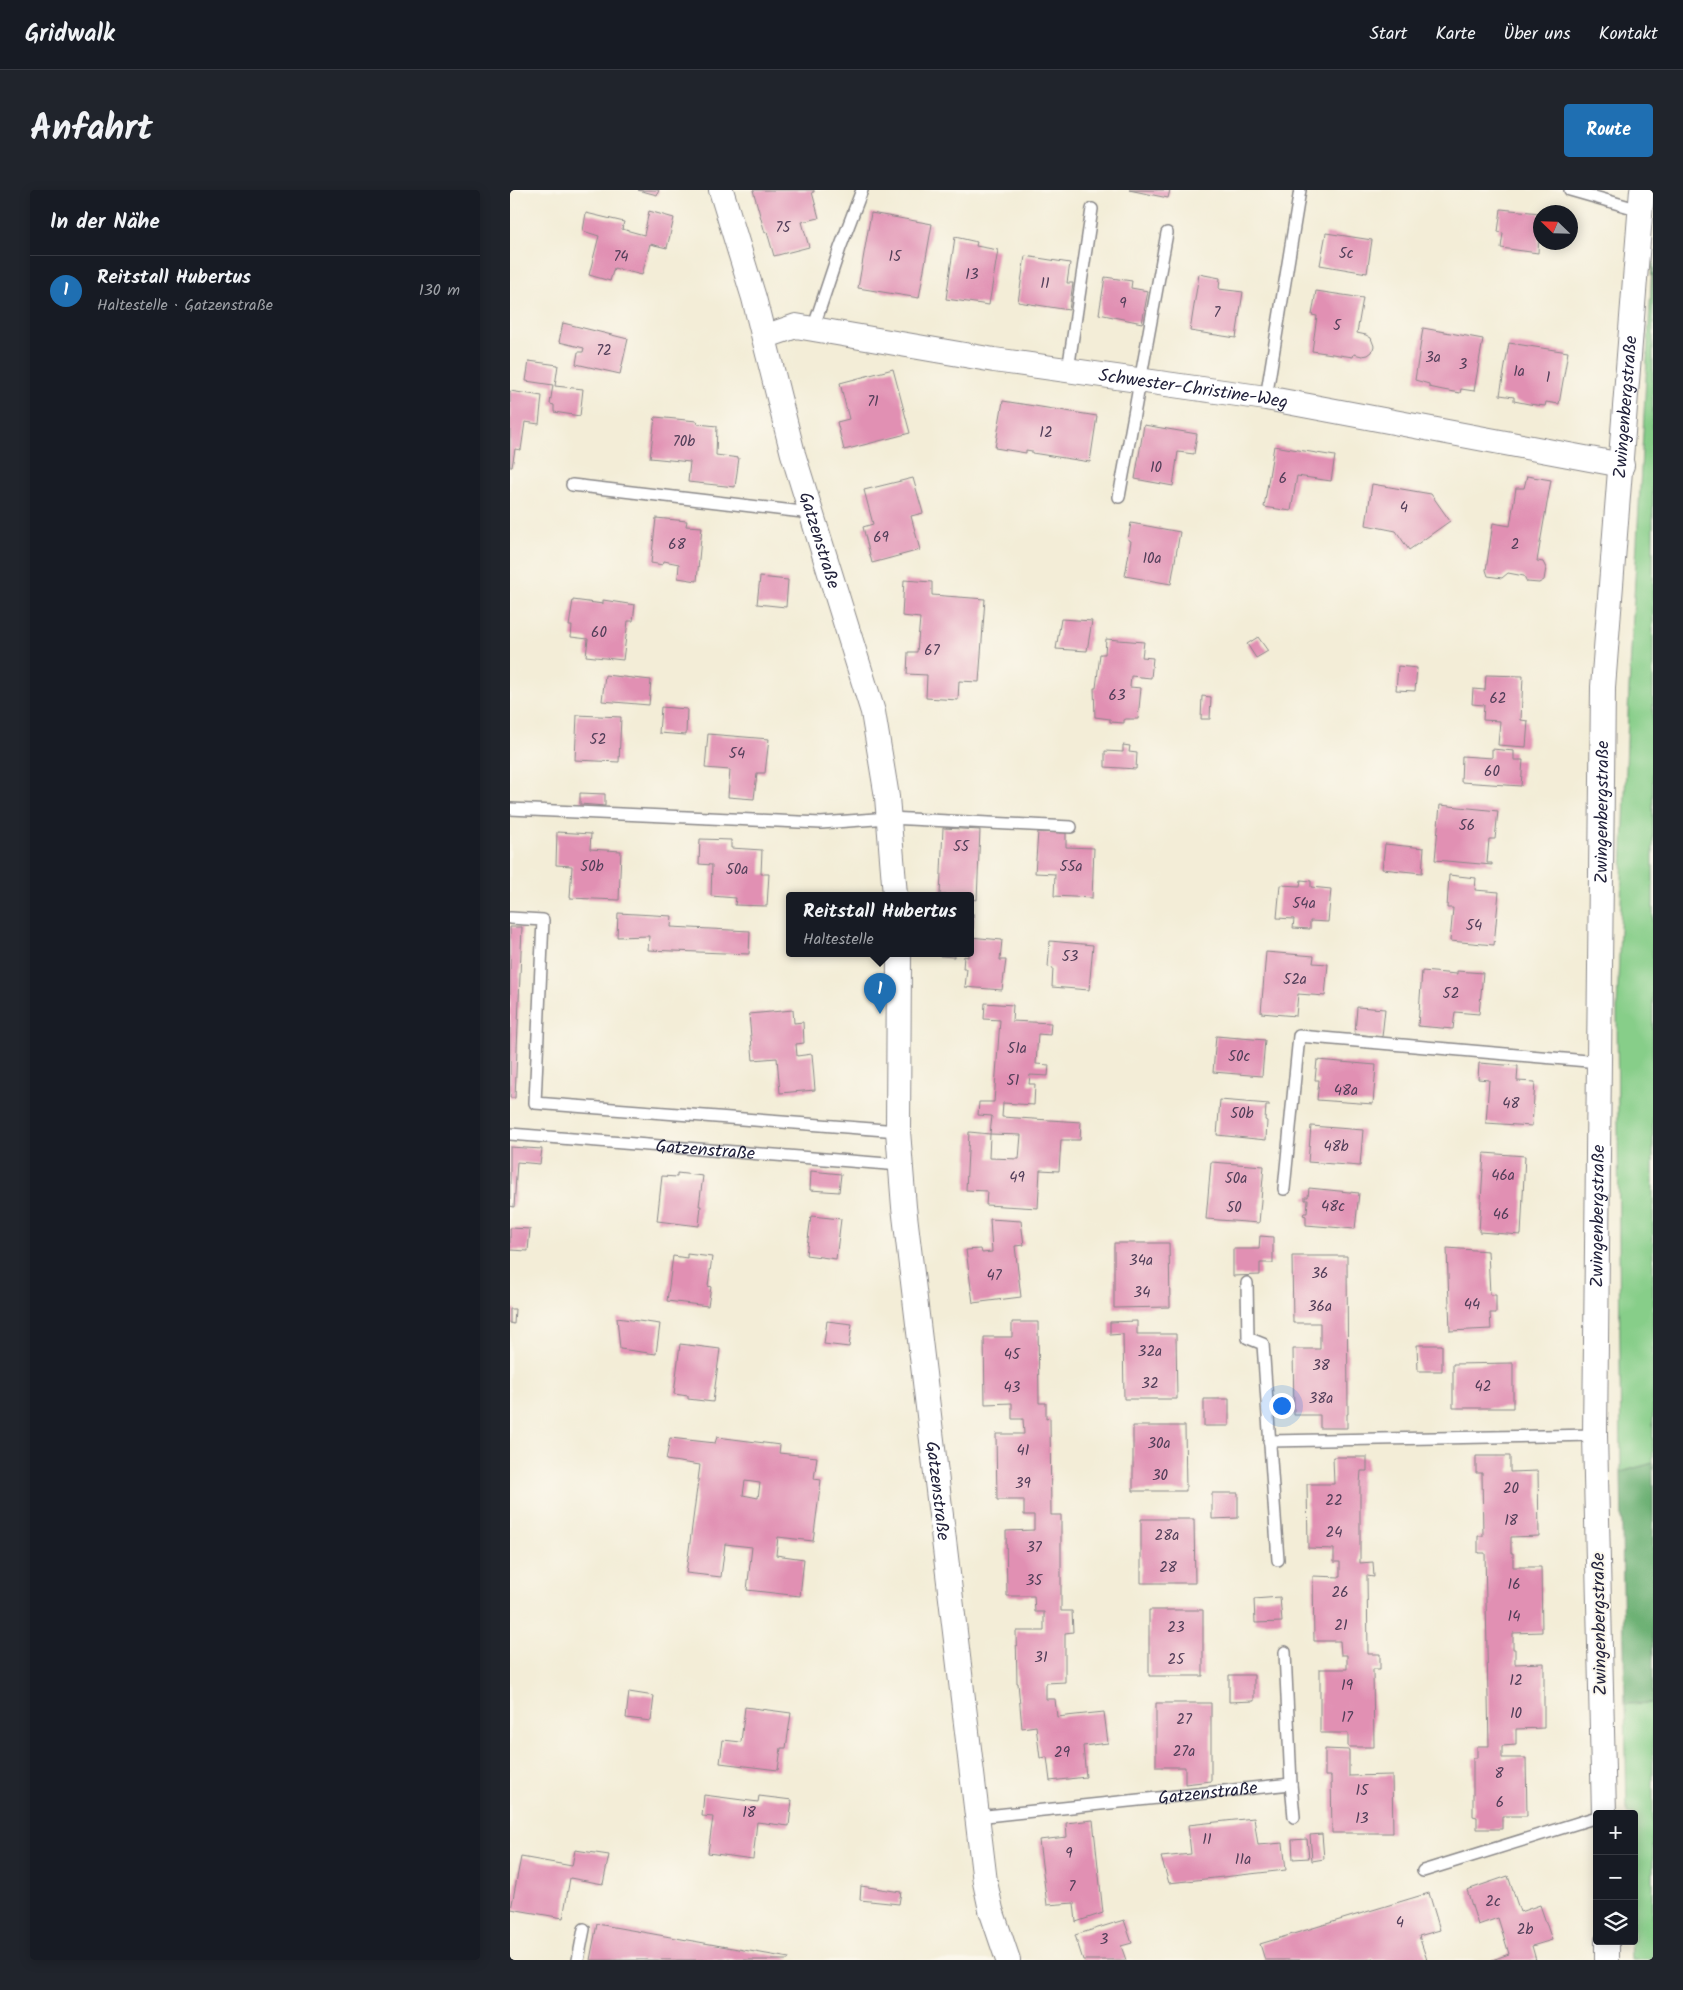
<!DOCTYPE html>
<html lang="de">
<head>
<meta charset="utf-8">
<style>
	:root { --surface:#171b24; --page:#20242c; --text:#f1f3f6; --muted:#9ea1a6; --line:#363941; --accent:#1f6fb2 }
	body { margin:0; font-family:Kalam,sans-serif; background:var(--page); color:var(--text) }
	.controls { position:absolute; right:15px; bottom:15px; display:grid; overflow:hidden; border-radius:5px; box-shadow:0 2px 12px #0003 }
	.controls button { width:45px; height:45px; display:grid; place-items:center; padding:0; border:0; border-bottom:1px solid var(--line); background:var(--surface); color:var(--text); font:25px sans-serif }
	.compass { position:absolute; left:1023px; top:15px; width:45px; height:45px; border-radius:50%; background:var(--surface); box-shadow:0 2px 12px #0003; rotate:293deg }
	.you { position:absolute; left:771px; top:1215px; width:18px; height:18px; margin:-12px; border:4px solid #fff; border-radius:50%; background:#1a73e8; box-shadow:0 0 0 8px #1a73e833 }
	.badge { display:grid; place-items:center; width:32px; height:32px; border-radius:50%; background:var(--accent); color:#fff; font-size:16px; font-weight:700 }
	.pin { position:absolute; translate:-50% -41px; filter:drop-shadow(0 1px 2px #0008) }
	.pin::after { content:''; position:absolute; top:26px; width:18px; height:15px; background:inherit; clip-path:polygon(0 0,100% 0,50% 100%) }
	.popup { position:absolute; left:276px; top:702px; width:188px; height:65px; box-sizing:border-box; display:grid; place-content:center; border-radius:5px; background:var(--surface); filter:drop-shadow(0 1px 4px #0005); font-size:16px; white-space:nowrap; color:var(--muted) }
	.popup b { font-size:19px; color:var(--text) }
	.popup::after { content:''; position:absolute; left:50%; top:100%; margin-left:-10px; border:10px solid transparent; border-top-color:var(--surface) }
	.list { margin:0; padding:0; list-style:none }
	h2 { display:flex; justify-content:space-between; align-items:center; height:65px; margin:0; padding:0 20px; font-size:21px }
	h2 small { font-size:16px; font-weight:400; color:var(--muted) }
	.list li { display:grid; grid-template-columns:32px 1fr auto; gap:15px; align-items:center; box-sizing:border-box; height:70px; padding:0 20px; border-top:1px solid var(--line) }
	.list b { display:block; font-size:19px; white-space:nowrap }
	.list p { margin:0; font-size:16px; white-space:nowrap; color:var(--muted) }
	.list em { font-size:16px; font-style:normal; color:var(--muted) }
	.icon { flex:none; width:28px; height:28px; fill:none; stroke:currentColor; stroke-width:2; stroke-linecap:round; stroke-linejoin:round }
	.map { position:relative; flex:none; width:1143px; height:1770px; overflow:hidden; border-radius:5px }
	header { display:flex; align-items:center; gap:30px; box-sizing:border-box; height:70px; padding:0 25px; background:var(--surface); border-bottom:1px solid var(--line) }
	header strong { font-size:24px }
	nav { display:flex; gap:28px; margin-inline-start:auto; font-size:18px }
	.intro { display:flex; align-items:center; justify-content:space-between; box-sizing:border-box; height:120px; padding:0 30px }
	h1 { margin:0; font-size:35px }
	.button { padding:12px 22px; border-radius:5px; background:var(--accent); color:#fff; font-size:18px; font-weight:700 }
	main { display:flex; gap:30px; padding:0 30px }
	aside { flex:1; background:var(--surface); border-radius:5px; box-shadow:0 2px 12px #0003 }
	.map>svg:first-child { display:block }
	.green { fill:#87ce89; stroke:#547862 }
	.forest { fill:#6db175; stroke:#486a58 }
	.building { fill:#e190b3; fill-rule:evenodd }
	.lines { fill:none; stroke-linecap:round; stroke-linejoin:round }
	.service-casing { stroke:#8a8889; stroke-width:14 }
	.minor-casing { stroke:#8a8889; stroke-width:26 }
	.service { stroke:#fff; stroke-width:11 }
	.minor { stroke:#fff; stroke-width:24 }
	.labels { text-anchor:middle; stroke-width:4; stroke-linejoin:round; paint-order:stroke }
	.number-label { font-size:15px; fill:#523e59 }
	.street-label { font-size:18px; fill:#22223b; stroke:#fbf7ec }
</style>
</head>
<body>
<header>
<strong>Gridwalk</strong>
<nav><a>Start</a><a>Karte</a><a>Über uns</a><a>Kontakt</a></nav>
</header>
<div class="intro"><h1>Anfahrt</h1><a class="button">Route</a></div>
<main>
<aside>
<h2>In der Nähe<small></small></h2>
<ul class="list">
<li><span class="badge">1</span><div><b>Reitstall Hubertus</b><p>Haltestelle · Gatzenstraße</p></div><em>130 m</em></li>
</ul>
</aside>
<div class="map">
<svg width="1143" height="1770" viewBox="0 0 1143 1770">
	<rect width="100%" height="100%" fill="#fbf7ec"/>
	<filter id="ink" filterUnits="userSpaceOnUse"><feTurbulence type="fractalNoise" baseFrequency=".02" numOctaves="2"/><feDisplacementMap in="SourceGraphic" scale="10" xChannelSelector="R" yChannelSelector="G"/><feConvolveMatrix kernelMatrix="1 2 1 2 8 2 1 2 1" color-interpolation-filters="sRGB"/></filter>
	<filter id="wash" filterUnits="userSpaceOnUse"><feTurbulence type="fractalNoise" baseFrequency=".0096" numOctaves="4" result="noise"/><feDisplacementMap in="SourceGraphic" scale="20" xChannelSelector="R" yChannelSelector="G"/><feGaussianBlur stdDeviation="1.12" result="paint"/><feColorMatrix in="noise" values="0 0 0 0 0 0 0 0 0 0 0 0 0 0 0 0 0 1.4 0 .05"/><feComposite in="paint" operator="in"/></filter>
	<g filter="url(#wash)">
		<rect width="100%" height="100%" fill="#f3edd7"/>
		<path class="green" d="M1143,60V1273L1111,1282L1107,819L1119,498Z
			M1143,1513V1770H1121L1120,1751H1124V1624H1117L1115,1514Z"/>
		<path class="forest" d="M1143,1273V1513L1115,1514L1111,1282Z"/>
		<g id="blocks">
			<path class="building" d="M128,0H149L147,5Z
				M243,0H304V2H302L309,28L292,32L299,57L264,66L257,42L255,43Z
				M619,0H660L658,8Z
				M991,19L1030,23L1028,63L991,58L993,43L988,42Z
				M139,21L164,28L157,58L140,54L132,85L104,78L100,91L79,85L89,46L73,41L76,23L114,32L112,39L134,45Z
				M361,23L422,34L409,108L348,98Z
				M816,43L862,50L857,83L810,75Z
				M445,47L467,52L466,56L488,60L479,115L436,109Z
				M515,66L560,73L557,93H563L559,120L508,112Z
				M689,84L710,88L709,99L733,102L726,148L680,141Z
				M595,87L622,91L621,98L638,101L632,133L589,124Z
				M806,101L853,108L847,143L856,145L861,148L864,156L862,162L858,165L852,166L844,164L843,167L802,161L807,126L802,125Z
				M53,133L118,149L110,184L66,174L68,162H73L74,158L49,152Z
				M913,138L973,149L964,201L951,199L950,203L933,200L919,197V194L905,190Z
				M999,153L1058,162L1049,214L1036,212L1035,216L1019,214L1004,211V207L990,205Z
				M19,171L48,175L45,196L73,199L70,226L44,222V215L40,214L43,195L16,191Z
				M383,179L400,243L334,260L327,232L339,229L330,193Z
				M0,201L32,206L29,234L15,232L11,260L5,259L2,277H0Z
				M493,211L587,226L580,272L522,263V261L516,260V263L485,258Z
				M145,227L187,231L188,234L207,236L206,265L229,268L225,297L178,292L180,272L140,268Z
				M634,235L687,244L684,264L668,262L663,296L625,289Z
				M764,256L825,266L821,291L787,286L781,321L754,317Z
				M1017,286L1041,290L1027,371L1033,372L1036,378L1034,390L1029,393L1017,392L1014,386L998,383L992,388L978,386L976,380L983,333L1000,336L1006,298H1014Z
				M403,288L413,323L401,326L410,360L362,373L353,337L363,334L354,300Z
				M862,294L921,304L940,331L899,360L886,341L856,335Z
				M146,328L177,331L176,336L192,337L187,391L168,388L169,374L154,371L153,375L141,373Z
				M621,333L670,342L661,394L615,386L621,351L618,350Z
				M250,387L278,390L276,417L247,414Z
				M394,390L422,392V405L475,409L469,492L449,491L448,510L416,508L417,485L397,484L398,462H407L410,428L392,426Z
				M63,410L93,414V410L125,415L123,431H118L113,470L76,466L78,449L61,447L62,436H59Z
				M551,429L582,431L577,461L546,459Z
				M748,447L758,461L746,468L737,454Z
				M596,449L634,452L632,467L643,468L641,488L621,486L620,497L631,498L628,529H616L614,530V533L600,532V529L585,527L584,498H586L590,464H595Z
				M888,476L907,478L905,501L886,500Z
				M95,485L141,490L139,515L92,511Z
				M976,485L1013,486L1011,530L1018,531L1016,557L988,555L990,531L973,530L974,515L962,514L963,499L975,500Z
				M692,506L701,507L700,529H691Z
				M151,517L177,519L176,545L149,543Z
				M67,525L111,527L109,572L65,570Z
				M198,544L259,549L255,583H247L244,609L218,607L220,580L195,578Z
				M613,555L620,556L619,562L627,563L626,579L595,577V561L613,562Z
				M982,559L1004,561V570H1013L1011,596L951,592L952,566L982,568Z
				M70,603L95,604V616L70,614Z
				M930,615L988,621L985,649H979L977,673H982V675L925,670Z
				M433,638L470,640L467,710L460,709V705H430Z
				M47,642L81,644L80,659L111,661L109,710L60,708L62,676L46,675Z
				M528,642L556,643V657L584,658L582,708L544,706L545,684L525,683Z
				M190,649L221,650V658L252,660L251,684H259L257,716L225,715L226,708L201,706L202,675L189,674Z
				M875,654L914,658L912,683L872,679Z
				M939,685L966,688L965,700L989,702L984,755L940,751L943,718H937Z
				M791,690L801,691V697L821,699L818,732L800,731V739L783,738L784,729L767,728L770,695L790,696Z
				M108,723L162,726L161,737L240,741L239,764L138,760L139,746L107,747Z
				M460,724H464L463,739H460Z
				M0,737H12L5,908H0Z
				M460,747L492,750L490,770H496L492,800L455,797L457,779H453L454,766L458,767V763H460Z
				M540,751L583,755L579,800L542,797L543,778L538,777Z
				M756,762L804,766L803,773L818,774L815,806L788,804L786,826L751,823Z
				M430,763H444V767L430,766Z
				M912,781L947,784V781L973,783L969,824L945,822L943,839L908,836Z
				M475,813L503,815L502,831L541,833L540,845L528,844L526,874L539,875L538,886L520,885L519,894H525L524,915L493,913L492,927L571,932L570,950H551L549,981L530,980L528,1018L476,1015L477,1001L456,1000L459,942L480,944L479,968L509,969L511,945L480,944L482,926L468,925L469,912H484L490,830L474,829Z
				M847,817L875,819L872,847L845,844Z
				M283,820L284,833L293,832L294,853L286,854L287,866L302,864L305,900L270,903L267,868L243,870L239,824Z
				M706,846L755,850L752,886L703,882Z
				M807,870L866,875L863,914L807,910L809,890H805Z
				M969,873L1008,876L1007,891L1025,892L1022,936L976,933L979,890L968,889Z
				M710,910L759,914V916H756L755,930L757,931L756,950L707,945Z
				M801,936L853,940L850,976L798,972Z
				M0,957L32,959L30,974L7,972L4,1017L0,1016Z
				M974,963L1015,966L1011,1045L969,1042Z
				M701,972L754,976L749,1033L696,1029Z
				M301,981L331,984L329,1002L300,1000Z
				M167,983L193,986L189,1016H191L189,1036L147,1031L152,986L167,987Z
				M799,998L849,1003L845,1039L796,1035V1026L793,1025L794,1023H797L798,1010H795V1007H798Z
				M301,1026L331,1029L326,1069L296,1065Z
				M480,1029L511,1031L514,1055L505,1056L511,1107L463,1113L456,1060L471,1059L472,1063L482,1062Z
				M0,1038L20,1039L18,1061L0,1060Z
				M750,1046L763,1047V1073H750V1085L723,1086V1059H749Z
				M604,1053H659L660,1117L604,1118Z
				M937,1058L978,1061L980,1105H986V1123H980L981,1139L940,1141Z
				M177,1064L202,1067L198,1096L201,1097L198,1116L157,1111L163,1066L177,1068Z
				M782,1066H837L838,1224H837V1238H810V1225H784L783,1159H810V1133H783Z
				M0,1119H5L4,1134L0,1133Z
				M107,1128L150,1134L146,1164L110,1159Z
				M317,1131L342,1134L339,1157L314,1154Z
				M627,1131V1144H666L667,1209H614L613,1144L600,1145V1132Z
				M502,1132H528L529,1213H536V1229L540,1228L541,1325H551V1421H562L563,1442L555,1443V1492L536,1493V1509H545L547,1527L594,1522L598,1553L573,1556L576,1587L540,1591L537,1567L530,1568L526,1536L512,1538L508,1493H507L506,1441H534V1422H525L524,1406H497L496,1341L524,1340V1325H514V1310H487L486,1244H514L513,1229H502V1213L475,1214L474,1147H502Z
				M170,1154L210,1159L203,1212L178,1209V1206L164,1204Z
				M907,1155H932V1181H908Z
				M1003,1173V1218H943V1174Z
				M694,1209H719V1236H694Z
				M623,1236H675L676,1301H623Z
				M207,1247L270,1255L269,1263L307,1267L304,1289L311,1290L303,1351L268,1347L266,1365L294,1369L290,1406L237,1400L242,1357L215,1354L211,1387L176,1383L190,1275L156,1270L160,1248L205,1253ZM235,1291L250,1293L248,1308L233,1305Z
				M966,1266H1000V1282L1028,1281L1029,1346L1001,1347V1363H1003V1377H1031L1032,1442L1003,1443V1459H1005V1474L1034,1473V1538L1006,1539V1555L992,1556V1568H1016L1017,1626H992V1639H967V1627L963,1626V1568H967V1556H979L975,1363H968V1346H973L972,1283H966Z
				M823,1267H857V1281H851L850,1294V1373L863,1372L864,1387L857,1386L858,1464H870V1479H863L864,1557H838V1543H810V1479H837V1465H831L830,1451H804L803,1386L830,1387V1372H824V1359L798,1358L797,1294H824Z
				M702,1303H728V1328L702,1329Z
				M631,1329H684L685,1393H631Z
				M770,1407L772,1432L745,1433L744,1409Z
				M639,1420H693V1486H639Z
				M719,1485H744V1511L719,1512Z
				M119,1502L144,1506L141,1531L116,1528Z
				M646,1513H701V1591L675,1594V1577H646Z
				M235,1517L281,1523L276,1558H271L268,1580L210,1573L213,1550L231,1552Z
				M815,1559L839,1560V1586L882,1585L883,1643H822L821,1586H815Z
				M194,1605L248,1612L249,1606L282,1610L279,1636L247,1632L243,1669L198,1663L203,1627L192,1626Z
				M744,1628L748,1655L773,1653L776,1680L659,1693L651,1667L681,1664L678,1635Z
				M583,1630L593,1723L566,1732L564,1713L537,1715L529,1650L557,1647L556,1633Z
				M812,1644L814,1669L802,1671L800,1645Z
				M797,1649L799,1668L783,1669L782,1650Z
				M65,1660L99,1665L93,1694L60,1688L53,1728L1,1719L11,1667L62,1676Z
				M998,1686L1010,1722L1030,1715L1042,1750L1022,1756L1026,1770H982L999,1764L988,1728L968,1735L957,1700Z
				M351,1696L391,1702L389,1714L350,1710Z
				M919,1703L930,1740L909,1746L917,1770H864L863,1768L858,1770H755L750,1754Z
				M614,1730L622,1753L611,1756L616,1770H573L565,1745Z
				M87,1734L279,1768L278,1770H80Z"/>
		</g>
	</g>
	<g filter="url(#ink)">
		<use href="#blocks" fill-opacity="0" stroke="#8a8889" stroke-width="1"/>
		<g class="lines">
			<g class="service-casing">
				<g id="service">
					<path d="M1060,0L1130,20"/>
					<path d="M303,139L330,58L352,0"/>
					<path d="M558,180L582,19"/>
					<path d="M756,208L790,0"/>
					<path d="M62,295L301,323"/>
					<path d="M609,307L657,43"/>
					<path d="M0,619L311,633L379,628L561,637"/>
					<path d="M0,728L33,730L25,913L388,941"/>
					<path id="s1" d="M0,944L390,975"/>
					<path d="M774,999L789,846L1089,872"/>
					<path d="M737,1093L738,1148L753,1154L768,1370"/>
					<path d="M759,1251L1085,1245"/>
					<path d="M775,1462L781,1594L784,1627"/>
					<path id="s2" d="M467,1627L781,1594"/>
					<path d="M913,1681L1087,1627"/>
					<path d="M68,1770L74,1739"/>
				</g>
			</g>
			<g class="minor-casing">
				<g id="minor">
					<path id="s3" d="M211,0L244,108L283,264L363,522L377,607L385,705"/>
					<path id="s4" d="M254,147L286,136L484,170L756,208L1112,275"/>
					<path id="s5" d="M389,763L388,941L394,1017L475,1692L481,1720L498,1770"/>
					<path id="s6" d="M1094,1624L1085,1245L1093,497L1132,0"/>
					<path d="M1097,1751V1770"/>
				</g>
			</g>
			<use href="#service" class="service"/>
			<use href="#minor" class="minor"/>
		</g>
	</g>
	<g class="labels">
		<g class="number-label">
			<text x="273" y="42">75</text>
			<text x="836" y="68">5c</text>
			<text x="111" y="71">74</text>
			<text x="385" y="71">15</text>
			<text x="462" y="89">13</text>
			<text x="535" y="98">11</text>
			<text x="613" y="118">9</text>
			<text x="707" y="127">7</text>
			<text x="827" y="140">5</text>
			<text x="94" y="165">72</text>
			<text x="923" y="172">3a</text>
			<text x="953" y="179">3</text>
			<text x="1009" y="186">1a</text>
			<text x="1038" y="192">1</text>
			<text x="363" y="216">71</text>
			<text x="536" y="247">12</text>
			<text x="174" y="256">70b</text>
			<text x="646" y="282">10</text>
			<text x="773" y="293">6</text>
			<text x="894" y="322">4</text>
			<text x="371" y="352">69</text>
			<text x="167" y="359">68</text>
			<text x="1005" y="359">2</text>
			<text x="642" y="373">10a</text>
			<text x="89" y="447">60</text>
			<text x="422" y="465">67</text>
			<text x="607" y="510">63</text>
			<text x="988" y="513">62</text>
			<text x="88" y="554">52</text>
			<text x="227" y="568">54</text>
			<text x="982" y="586">60</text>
			<text x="957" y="640">56</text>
			<text x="451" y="661">55</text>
			<text x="82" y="681">50b</text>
			<text x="561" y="681">55a</text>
			<text x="227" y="684">50a</text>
			<text x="794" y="718">54a</text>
			<text x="964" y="740">54</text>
			<text x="560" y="771">53</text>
			<text x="785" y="794">52a</text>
			<text x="941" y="808">52</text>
			<text x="507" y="863">51a</text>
			<text x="729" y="871">50c</text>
			<text x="503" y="895">51</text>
			<text x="836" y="905">48a</text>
			<text x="1001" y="918">48</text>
			<text x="732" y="928">50b</text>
			<text x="826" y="961">48b</text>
			<text x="993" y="990">46a</text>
			<text x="507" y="992">49</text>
			<text x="726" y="993">50a</text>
			<text x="823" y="1021">48c</text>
			<text x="724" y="1022">50</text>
			<text x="991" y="1029">46</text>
			<text x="631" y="1075">34a</text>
			<text x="810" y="1088">36</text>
			<text x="484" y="1090">47</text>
			<text x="632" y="1107">34</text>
			<text x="962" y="1119">44</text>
			<text x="810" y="1121">36a</text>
			<text x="640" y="1166">32a</text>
			<text x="502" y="1169">45</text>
			<text x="811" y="1180">38</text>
			<text x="640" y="1198">32</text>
			<text x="973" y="1201">42</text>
			<text x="502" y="1202">43</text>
			<text x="811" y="1213">38a</text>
			<text x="649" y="1258">30a</text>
			<text x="513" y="1265">41</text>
			<text x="650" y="1290">30</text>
			<text x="513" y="1298">39</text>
			<text x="1001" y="1303">20</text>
			<text x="824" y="1315">22</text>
			<text x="1001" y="1335">18</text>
			<text x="824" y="1347">24</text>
			<text x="657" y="1350">28a</text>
			<text x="524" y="1362">37</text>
			<text x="658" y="1382">28</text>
			<text x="524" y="1395">35</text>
			<text x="1004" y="1399">16</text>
			<text x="830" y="1407">26</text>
			<text x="1004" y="1431">14</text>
			<text x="831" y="1440">21</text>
			<text x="666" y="1442">23</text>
			<text x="531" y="1472">31</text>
			<text x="666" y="1474">25</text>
			<text x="1006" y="1495">12</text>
			<text x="837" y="1500">19</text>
			<text x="1006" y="1528">10</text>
			<text x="837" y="1532">17</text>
			<text x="674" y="1534">27</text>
			<text x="674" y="1566">27a</text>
			<text x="552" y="1567">29</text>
			<text x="989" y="1588">8</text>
			<text x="852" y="1605">15</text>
			<text x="990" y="1617">6</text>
			<text x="239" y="1627">18</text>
			<text x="852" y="1633">13</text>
			<text x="697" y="1654">11</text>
			<text x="559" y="1668">9</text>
			<text x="733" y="1674">11a</text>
			<text x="562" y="1701">7</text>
			<text x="983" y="1716">2c</text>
			<text x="890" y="1737">4</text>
			<text x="1015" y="1744">2b</text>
			<text x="594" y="1754">3</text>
		</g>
		<g class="street-label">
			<text dy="6" stroke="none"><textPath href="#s4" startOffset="436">Schwester-Christine-Weg</textPath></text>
			<text dy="6" stroke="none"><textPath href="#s6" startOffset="1408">Zwingenbergstraße</textPath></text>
			<text dy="6" stroke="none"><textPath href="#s3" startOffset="364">Gatzenstraße</textPath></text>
			<text dy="6" stroke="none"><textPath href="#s6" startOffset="1002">Zwingenbergstraße</textPath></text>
			<text dy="6" stroke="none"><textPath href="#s1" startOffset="196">Gatzenstraße</textPath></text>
			<text dy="6" stroke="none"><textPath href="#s6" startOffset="598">Zwingenbergstraße</textPath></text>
			<text dy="6" stroke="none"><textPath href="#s5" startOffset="540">Gatzenstraße</textPath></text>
			<text transform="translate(1089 1434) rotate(-91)" y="6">Zwingenbergstraße</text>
			<text dy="6" stroke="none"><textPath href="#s2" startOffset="232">Gatzenstraße</textPath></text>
		</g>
	</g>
</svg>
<div class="controls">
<button>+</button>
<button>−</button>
<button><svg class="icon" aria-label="layers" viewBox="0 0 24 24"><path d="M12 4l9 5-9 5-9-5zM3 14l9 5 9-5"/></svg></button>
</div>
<svg class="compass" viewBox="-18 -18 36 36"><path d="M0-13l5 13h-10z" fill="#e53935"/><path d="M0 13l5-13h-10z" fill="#9ea1a6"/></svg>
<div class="you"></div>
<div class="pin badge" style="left:370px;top:824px">1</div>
<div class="popup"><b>Reitstall Hubertus</b>Haltestelle</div>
</div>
</main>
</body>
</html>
